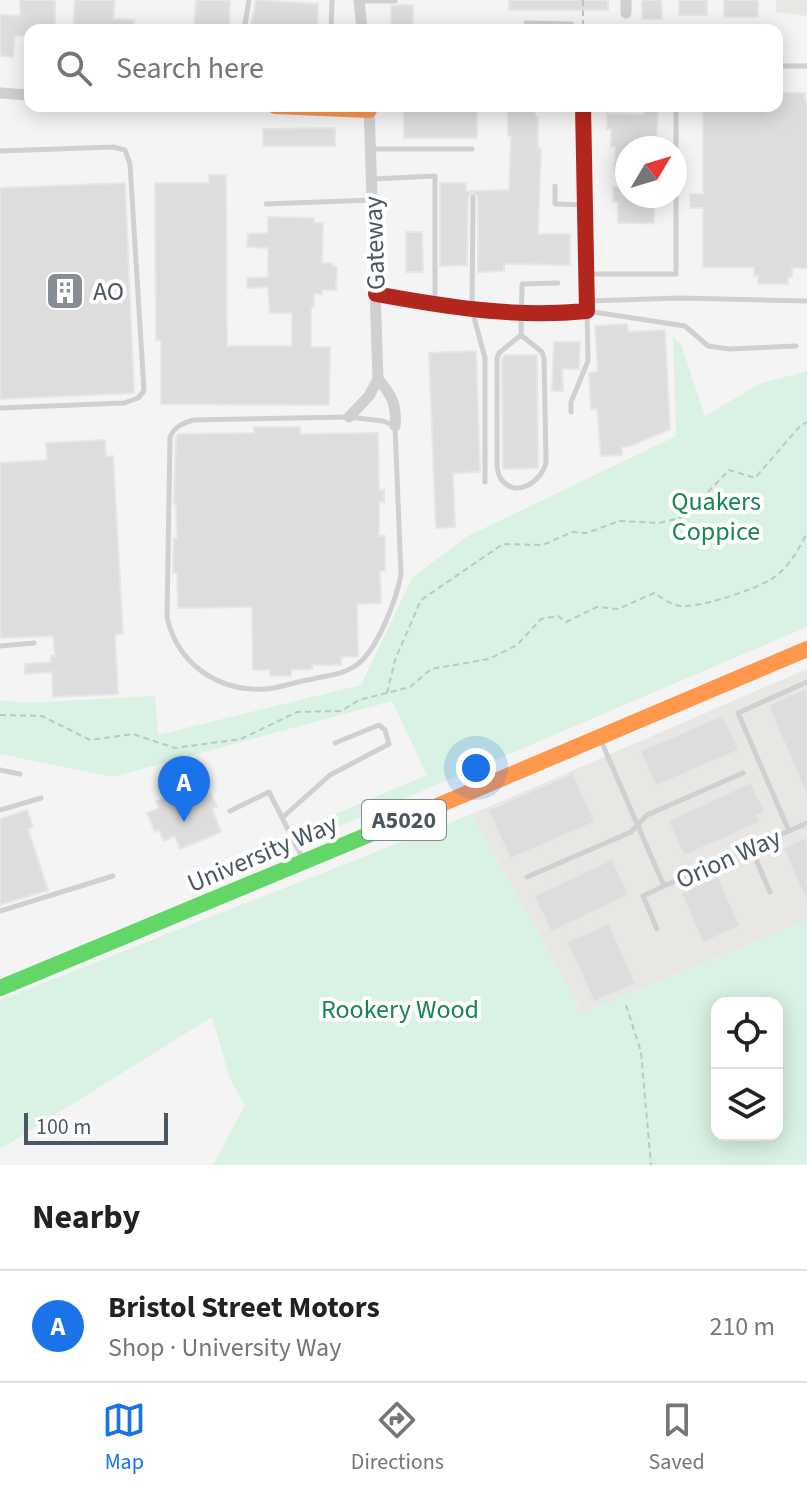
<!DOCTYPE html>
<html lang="en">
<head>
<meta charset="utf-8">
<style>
	:root { --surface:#fff; --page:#f2f2f2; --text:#222; --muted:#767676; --line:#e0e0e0; --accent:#1a73e8 }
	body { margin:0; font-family:"Source Sans 3",sans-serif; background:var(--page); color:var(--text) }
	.controls { position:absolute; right:24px; bottom:24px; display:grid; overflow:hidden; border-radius:16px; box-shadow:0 4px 20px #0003 }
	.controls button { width:72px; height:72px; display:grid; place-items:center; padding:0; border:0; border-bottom:2px solid var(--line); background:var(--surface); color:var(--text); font:40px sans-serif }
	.compass { position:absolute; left:615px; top:136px; width:72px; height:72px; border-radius:50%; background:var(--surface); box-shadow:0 4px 20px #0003; rotate:52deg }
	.scale { position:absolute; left:24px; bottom:20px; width:144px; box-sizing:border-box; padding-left:8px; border:4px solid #4a5661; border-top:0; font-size:22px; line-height:28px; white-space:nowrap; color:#4a5661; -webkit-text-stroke:6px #fff; paint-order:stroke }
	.you { position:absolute; left:476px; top:768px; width:28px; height:28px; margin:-20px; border:6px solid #fff; border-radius:50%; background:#1a73e8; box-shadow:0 0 0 12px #1a73e833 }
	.badge { display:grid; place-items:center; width:52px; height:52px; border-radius:50%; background:var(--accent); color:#fff; font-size:26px; font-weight:700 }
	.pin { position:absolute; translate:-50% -66px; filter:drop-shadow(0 2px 4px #0008) }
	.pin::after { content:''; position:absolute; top:42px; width:28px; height:24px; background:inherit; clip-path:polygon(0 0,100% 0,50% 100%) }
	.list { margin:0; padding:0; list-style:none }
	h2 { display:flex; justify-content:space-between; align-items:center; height:104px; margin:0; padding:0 32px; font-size:34px }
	h2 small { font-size:26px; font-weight:400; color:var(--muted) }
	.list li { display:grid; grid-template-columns:52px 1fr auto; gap:24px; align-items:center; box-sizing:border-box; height:112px; padding:0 32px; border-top:2px solid var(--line) }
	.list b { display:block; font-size:30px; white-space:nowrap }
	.list p { margin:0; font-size:26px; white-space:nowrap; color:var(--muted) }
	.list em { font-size:26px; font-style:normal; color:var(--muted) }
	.icon { flex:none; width:44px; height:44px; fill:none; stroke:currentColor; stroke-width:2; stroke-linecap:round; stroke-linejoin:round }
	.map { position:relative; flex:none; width:807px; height:1165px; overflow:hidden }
	.search { position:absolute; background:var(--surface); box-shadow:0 4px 20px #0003; left:24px; right:24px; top:24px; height:88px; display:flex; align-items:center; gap:20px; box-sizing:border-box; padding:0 28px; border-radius:16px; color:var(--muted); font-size:30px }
	.sheet { height:216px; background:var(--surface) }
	nav { display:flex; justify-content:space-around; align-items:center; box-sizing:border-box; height:112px; border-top:2px solid var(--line); background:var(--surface); font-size:22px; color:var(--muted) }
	nav a { display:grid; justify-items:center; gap:4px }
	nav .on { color:var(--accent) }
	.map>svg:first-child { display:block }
	.commercial { fill:#e8e7e3 }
	.green { fill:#d9f2e3; fill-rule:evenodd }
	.building { fill:#ddddde; stroke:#e5e6e7; stroke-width:2 }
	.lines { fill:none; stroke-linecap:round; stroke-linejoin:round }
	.path { stroke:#bcc7c4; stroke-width:2; stroke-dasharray:6 4; stroke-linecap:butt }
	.lane { stroke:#ced0d2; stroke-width:5 }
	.street { stroke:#ced0d2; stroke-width:11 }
	.fast { stroke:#63d668; stroke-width:16 }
	.slow { stroke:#ff974d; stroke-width:16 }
	.jam { stroke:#b3261e; stroke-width:16 }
	.labels { text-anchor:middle; stroke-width:8; stroke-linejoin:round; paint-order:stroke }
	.shield { fill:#fff; stroke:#808990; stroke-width:2 }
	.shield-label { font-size:24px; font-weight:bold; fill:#4a5661 }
	.street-label { font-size:26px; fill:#4a5661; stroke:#fff }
	.poi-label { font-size:26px; fill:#4a5661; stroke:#fff; text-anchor:start }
	.park-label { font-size:26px; fill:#17864f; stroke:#fff }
</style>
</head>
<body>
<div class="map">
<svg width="807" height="1165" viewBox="0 0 807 1165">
	<rect width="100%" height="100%" fill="#f4f4f4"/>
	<path class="commercial" d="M776,0H807V16L776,12Z
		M807,669V920L583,1013L472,814Z"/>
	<path class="green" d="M673,337L681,344L705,416L759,384L807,371V627L312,838L307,826L427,775L392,701L112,777L0,754V700L23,703L155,696L158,735L361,685L412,578L466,537L676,436Z
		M472,814L583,1013L807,920V1165H213L245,1105L230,1079L212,1017L0,1149V1000ZM717,1003H777V1135H717Z"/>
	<path class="building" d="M20,0H55V30H30V36H15L13,57L0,56V15L20,16Z
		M75,0H115L113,19L134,20L133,30H73Z
		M196,0H230L229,30H194Z
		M256,0L318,4L317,30H250Z
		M509,0H608V10H509Z
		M642,0H661L662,19H642Z
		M679,0H707V15H679Z
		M724,0H758V17H724Z
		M399,5H413V30H391V6Z
		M777,93H805V101H807V268H792V277H788V284H758V276H754V267H703V208H690V194H703V106H777Z
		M404,106H477V138H404Z
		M508,106H535V117H538V148H541L538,234H570V265L504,264V271L478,272V197L472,192L468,197L467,265L440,266V183H466V191L509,190L511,136H508Z
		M644,106H658L656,148H627V171H615V147H611V129H607V114L644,115Z
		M335,128V146H263V129Z
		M209,175H226L227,346H292V313H270L268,287L247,288V278L268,277V248L247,247L248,234L268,233V217L314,218V223H323L322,263H332V266L337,267L336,290H322V294H314V307H311V347H330L329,405L161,404V340H156L155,183H209Z
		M125,183L134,393L0,399V188Z
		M613,187H627V196H654V223H618V202H613Z
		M406,232H422L423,272H406Z
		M627,324L628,332L665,330L670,429L631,446L622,447V455L601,456L597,409H591L589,373L598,371L595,326Z
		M554,342H580L579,369H562L563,391H552Z
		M476,351L480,472L453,473L455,527L436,528L429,353Z
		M505,355H537L538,468L503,469L502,359Z
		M254,427H300V434L378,433L379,490H384V502H379V536H385V571H380L381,603L357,604L358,656L341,657V665H312V669L291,670V676H270V670H253L252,607L178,608L177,573H173L174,538H177L176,504H174L176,438L178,434L254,433Z
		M105,440L106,457L113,456L123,634H115L118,694L53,697L52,672L25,674V664L51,662V656H55L53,636L0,638V463L47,460L46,443Z
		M807,688V796L768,705Z
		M723,715L739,750L656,786L640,751Z
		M573,773L595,822L510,859L488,810Z
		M751,782L765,812L757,816L761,822L684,856L668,821Z
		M195,793L198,798L211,793L217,807L212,808L221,832L180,849L175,836L164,841L159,830L155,832L147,813L159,808L156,801L165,798L168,804Z
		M27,810L33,827L28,829L48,890L0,905V819Z
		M807,837V902L783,848Z
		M612,859L629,895L551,932L534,896Z
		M718,876L740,926L703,943L681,893Z
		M609,923L636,984L594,1002L567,942Z"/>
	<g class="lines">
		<path class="path" d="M583,0V30
			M387,693L395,660L421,600L503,544L543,545L572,532L587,533L619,521L659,523L684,517L729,470L755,478L800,426L807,422
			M0,715L42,716L90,740L133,734L175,748L241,739L297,712L341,711L359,700L410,687L431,669L489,659L517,645L541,619L558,616L566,622L597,607L618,609L654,593C661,597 668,603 676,605C693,611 757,589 773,578C788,568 799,549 807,533
			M626,1005L641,1052L651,1165"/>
		<path class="lane" d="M360,1H395
			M526,23L572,24V30
			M244,30L249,0
			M331,30L332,0
			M777,66H807
			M372,149H472
			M0,151L113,147L125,150L130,164L144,391L138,398L124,403L0,408
			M373,179L435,176V300
			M555,186V204L583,205
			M473,197L472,310L485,358V482
			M266,204L372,200
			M591,274H676V106
			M588,301L679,298L807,301
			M521,335L499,353L497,358V466C498,470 498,475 501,479C516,500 544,480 546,461L544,358L542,352L521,335L522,284L558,283
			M571,412V402L588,361L587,311L685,326L708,346L729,349L796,346
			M349,417L383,421L395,426L401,575C396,600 377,652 355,666C342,675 323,676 308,680C294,682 280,688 266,689C217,692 177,663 167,617L170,437C175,426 183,423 194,420Z
			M0,646L34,643
			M602,743L664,886L807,823
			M0,770L20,774
			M0,810L41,798
			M230,811L269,792L302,857
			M283,817L330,775L389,744L385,730L379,725L335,743
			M789,831L738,713L807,682
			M751,848L770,892
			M527,877L631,832L647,815L743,773
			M0,911L113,876
			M657,929L643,896L664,886"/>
		<path class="street" d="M359,0L362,30
			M626,0V13
			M0,93L30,95
			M378,379C392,395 397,405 395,426
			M349,417L369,396L378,379L369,106"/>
		<path class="fast" d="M0,988L411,817"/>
		<path class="slow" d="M275,106L369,110
			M411,817L807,649"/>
		<path class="jam" d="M376,294C447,307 515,318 587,311L583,106"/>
	</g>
	<defs>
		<g id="building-square" transform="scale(2)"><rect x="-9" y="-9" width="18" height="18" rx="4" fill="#868d94" stroke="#fff"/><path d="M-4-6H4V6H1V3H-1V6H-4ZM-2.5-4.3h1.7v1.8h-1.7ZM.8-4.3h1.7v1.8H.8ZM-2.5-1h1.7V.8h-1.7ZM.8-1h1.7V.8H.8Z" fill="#fff"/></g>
	</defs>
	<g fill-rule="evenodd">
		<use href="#building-square" x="65" y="291"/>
	</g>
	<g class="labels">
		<rect class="shield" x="362" y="800" width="84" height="40" rx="6"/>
		<g class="shield-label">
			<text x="404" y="828">A5020</text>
		</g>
		<g class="street-label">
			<text transform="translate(374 243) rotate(-92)" y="9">Gateway</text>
			<text transform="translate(262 853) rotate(-23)" y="9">University Way</text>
			<text transform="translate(728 858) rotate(-24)" y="9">Orion Way</text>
		</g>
		<g class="poi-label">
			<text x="93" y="300">AO</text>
		</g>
		<g class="park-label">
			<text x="716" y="510">Quakers<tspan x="716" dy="30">Coppice</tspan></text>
			<text x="400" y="1018">Rookery Wood</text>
		</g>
	</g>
</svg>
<div class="controls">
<button><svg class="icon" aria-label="locate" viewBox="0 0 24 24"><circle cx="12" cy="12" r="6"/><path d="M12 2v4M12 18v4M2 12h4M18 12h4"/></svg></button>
<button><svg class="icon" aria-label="layers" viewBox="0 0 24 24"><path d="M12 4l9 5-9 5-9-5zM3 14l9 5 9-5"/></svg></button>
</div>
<svg class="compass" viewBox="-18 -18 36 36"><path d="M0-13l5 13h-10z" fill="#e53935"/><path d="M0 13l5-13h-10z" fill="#767676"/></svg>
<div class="scale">100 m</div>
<div class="you"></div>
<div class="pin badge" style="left:184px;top:822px">A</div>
<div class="search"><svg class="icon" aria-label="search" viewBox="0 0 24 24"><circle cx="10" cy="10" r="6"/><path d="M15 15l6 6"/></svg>Search here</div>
</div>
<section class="sheet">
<h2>Nearby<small></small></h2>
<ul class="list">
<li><span class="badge">A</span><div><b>Bristol Street Motors</b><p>Shop · University Way</p></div><em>210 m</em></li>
</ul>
</section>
<nav>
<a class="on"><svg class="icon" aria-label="map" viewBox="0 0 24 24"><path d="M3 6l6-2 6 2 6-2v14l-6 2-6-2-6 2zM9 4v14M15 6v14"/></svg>Map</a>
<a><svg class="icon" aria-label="directions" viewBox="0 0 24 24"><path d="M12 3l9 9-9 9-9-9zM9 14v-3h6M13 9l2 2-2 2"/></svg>Directions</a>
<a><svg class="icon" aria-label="saved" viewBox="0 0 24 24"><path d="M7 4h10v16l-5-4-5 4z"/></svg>Saved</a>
</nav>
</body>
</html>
